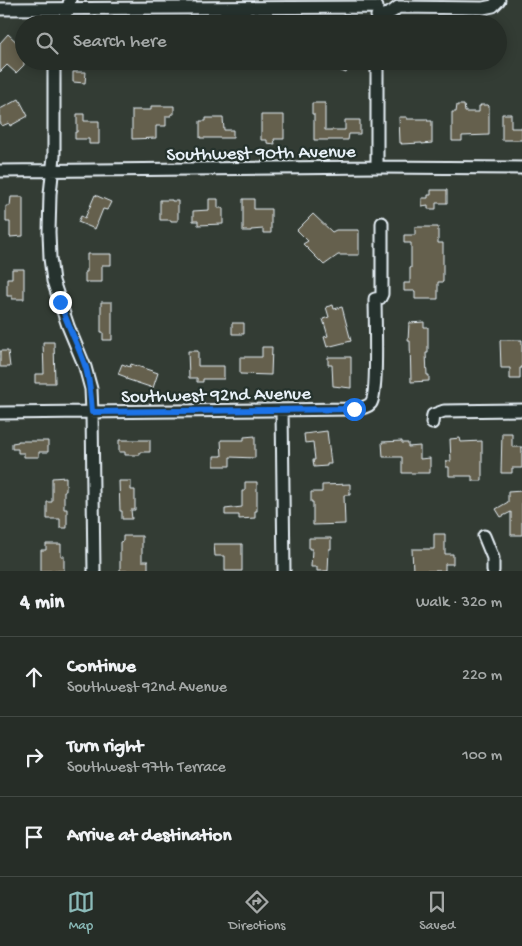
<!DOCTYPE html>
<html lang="en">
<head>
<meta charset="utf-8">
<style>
	:root { --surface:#262d27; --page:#323933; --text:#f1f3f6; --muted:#a4a8a7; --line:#424944; --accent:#8bbbb9 }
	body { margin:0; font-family:"Gochi Hand",sans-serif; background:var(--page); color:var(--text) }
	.stop { position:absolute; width:15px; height:15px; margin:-11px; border:4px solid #1a73e8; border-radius:50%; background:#fff }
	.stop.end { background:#1a73e8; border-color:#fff; box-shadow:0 1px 5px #0008 }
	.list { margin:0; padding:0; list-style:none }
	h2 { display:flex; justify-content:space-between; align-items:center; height:65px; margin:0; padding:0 20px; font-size:21px }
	h2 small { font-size:16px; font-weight:400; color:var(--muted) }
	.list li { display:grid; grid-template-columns:32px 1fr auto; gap:15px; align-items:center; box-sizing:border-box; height:80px; padding:0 20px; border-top:1px solid var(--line) }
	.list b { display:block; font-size:19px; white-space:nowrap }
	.list p { margin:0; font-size:16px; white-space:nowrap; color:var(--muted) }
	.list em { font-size:16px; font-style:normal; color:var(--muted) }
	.icon { flex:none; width:28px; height:28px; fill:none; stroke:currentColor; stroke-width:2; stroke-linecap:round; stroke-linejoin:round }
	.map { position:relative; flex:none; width:522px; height:571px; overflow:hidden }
	.search { position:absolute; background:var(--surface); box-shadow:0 2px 12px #0003; left:15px; right:15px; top:15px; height:55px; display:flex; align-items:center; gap:12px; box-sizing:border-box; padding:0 18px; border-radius:28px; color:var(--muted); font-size:19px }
	.sheet { height:305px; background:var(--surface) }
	nav { display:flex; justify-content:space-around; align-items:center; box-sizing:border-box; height:70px; border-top:1px solid var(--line); background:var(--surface); font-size:14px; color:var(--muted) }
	nav a { display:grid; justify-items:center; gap:2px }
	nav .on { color:var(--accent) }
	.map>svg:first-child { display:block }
	.building { fill:#65614e; stroke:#e8f1f8 }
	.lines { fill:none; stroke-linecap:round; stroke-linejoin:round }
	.minor-casing { stroke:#e8f1f8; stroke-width:15 }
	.minor { stroke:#26332d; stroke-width:11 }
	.route { stroke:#1a73e8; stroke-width:6 }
	.labels { text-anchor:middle; stroke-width:4.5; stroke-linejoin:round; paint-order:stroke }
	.street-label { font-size:19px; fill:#e8f1f8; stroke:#26332d }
</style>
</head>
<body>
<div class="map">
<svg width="522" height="571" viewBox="0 0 522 571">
	<rect width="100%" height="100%" fill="#333c34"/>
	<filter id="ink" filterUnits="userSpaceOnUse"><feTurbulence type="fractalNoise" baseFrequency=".02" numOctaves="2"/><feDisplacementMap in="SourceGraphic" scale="10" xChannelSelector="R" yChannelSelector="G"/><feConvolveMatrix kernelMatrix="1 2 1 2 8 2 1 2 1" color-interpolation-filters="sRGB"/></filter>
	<g filter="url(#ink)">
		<path class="building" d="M8,34L24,49V65L16,73L7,65L0,72V43Z
			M336,61H350L346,73L334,68Z
			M73,72H86L85,83L73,82Z
			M19,99L28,116L10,126L9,123L2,126L0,122V109Z
			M312,103H325V130H345V120H360V134H349L348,140H314V114H312Z
			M457,105H464L465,112H479V106H481L480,105H488L489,106V135L462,136V141H452V112H456Z
			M151,106H174V114H171V116H166V126H156V138L132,139V110H151Z
			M77,114H84V121H99V144H89V139H75V132H77Z
			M502,114H511V128H522V140H502Z
			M261,115H284V139H274L275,144L267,143V140H261Z
			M399,117H407V119H428L427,121H432V143L422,144V143L401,144L402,143H400Z
			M206,118H223L224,130H233V138H200V121H206Z
			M431,190H447V203H436V209H428V205L422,206V198H428V195H431Z
			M95,195L111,202L107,210L103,209L95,229L78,222L81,216L85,218Z
			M11,197H23V236L10,237V222H6V206H10Z
			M209,199H218V208H223V224L198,225V221H193V211L209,210Z
			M243,199H254V209H271V233H263V229L251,230V231H243Z
			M160,200H172V201H178V221H171V220H160Z
			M313,214L332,232L336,230H359V255H338L324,265L303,244L308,241L297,230Z
			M415,227H438V243H443V282H438V299H415V291H404V283H410V268H411V243H404V235H415Z
			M87,254H111V265H102V282H85V272H87Z
			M12,269H24V299H12V296H7V278H12Z
			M101,302H112V340H103V332H101Z
			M333,305L334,309L342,307L351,341L327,347L324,337L328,336L323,319L329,317L326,307Z
			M424,322V327H428V353H426L427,375H429V381L411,382L410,341H408L409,323Z
			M232,323H244V334H232Z
			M500,340H522V368H520V379H510V368H501Z
			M43,342H54L55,383H35V374H44Z
			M262,347H272L271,375L240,374V357H262Z
			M0,351H8L10,367H0Z
			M188,351H198V366H224V379H203V382H197V378H189Z
			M328,357H351V388L333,386L332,365H328Z
			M122,364L130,367L131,364L158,373L153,388L126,379V377L118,374Z
			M327,431L331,464H327V466L314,467L313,460H315L313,442L305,443L304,434Z
			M502,433H512V447H522V468H512V473H501Z
			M255,436V458L230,457V466H214V456H222L221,440H244V437Z
			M460,438L461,442L482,441V481H472V476H449V467H446V461H451L450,439Z
			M119,440H150V452H140V455H125V452H119Z
			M18,441H48V452H39V457H24V453H18V449H12V443L18,442Z
			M402,441V443H408V447L420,446V459L430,458V473H402V457H383L382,442Z
			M66,477V491H64V509H67V528H60V519H47V502H52V478Z
			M119,481H131V490H135V510H131L132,519H122V511H120Z
			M245,482H257V511H255V518L239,519V515H225V509L242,507V491H245Z
			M350,484V495H344L345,524L313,525V502H311V492H322V485Z
			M522,491V535H511V512L501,517L496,509L508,502V492Z
			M434,534H445V554H453V564H445V571H413L412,549H434Z
			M123,536H142V561H148V570H145V571H120V542L123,541Z
			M309,538H331V549H329L328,571H317V567H311L312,549H309Z
			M46,544H61V556H64V571H41V550H46Z
			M214,544H242V571H225V556H215Z"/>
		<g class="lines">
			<g class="minor-casing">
				<path id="minor" d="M398,7L483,8L493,6L499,0
					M0,9L377,7
					M377,16C386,15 391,14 398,7
					M62,24L68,8L70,0
					M54,61V156L50,194L49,232L50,258L53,281L68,326L85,367L91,389L92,412L94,571
					M377,167V61
					M0,171L377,167L522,168
					M282,410L284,571
					M0,413L354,409C360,408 367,408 371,403C378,394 375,315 375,299L380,298L382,294V223
					M432,423L433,415L444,411L522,410
					M484,536L493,558V571"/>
			</g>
			<use href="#minor" class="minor"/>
		</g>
	</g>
	<g class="lines" filter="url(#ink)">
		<path class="route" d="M60,302C67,325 79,346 86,368C90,383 91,397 92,412L354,409"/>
	</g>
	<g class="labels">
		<g class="street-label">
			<text transform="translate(261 151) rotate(-1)" y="7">Southwest 90th Avenue</text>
			<text transform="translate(216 393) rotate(-1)" y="7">Southwest 92nd Avenue</text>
		</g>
	</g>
</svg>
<div class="stop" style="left:354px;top:409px"></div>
<div class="stop end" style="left:60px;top:302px"></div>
<div class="search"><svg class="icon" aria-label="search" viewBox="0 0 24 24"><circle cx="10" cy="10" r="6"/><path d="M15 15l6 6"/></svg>Search here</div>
</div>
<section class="sheet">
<h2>4 min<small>Walk · 320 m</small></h2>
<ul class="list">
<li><svg class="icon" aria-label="ahead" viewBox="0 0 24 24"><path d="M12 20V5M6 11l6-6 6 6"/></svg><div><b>Continue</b><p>Southwest 92nd Avenue</p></div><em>220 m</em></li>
<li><svg class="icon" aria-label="right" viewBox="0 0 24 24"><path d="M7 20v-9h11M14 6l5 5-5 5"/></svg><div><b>Turn right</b><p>Southwest 97th Terrace</p></div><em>100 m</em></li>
<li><svg class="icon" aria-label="arrive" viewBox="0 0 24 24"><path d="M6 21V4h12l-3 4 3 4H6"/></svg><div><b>Arrive at destination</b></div></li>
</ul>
</section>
<nav>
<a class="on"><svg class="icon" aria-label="map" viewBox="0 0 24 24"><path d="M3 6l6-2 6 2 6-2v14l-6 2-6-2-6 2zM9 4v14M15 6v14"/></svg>Map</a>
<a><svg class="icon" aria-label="directions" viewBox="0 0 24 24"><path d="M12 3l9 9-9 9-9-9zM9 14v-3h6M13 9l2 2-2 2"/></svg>Directions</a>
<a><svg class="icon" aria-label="saved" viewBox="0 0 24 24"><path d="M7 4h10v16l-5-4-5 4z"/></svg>Saved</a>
</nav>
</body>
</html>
